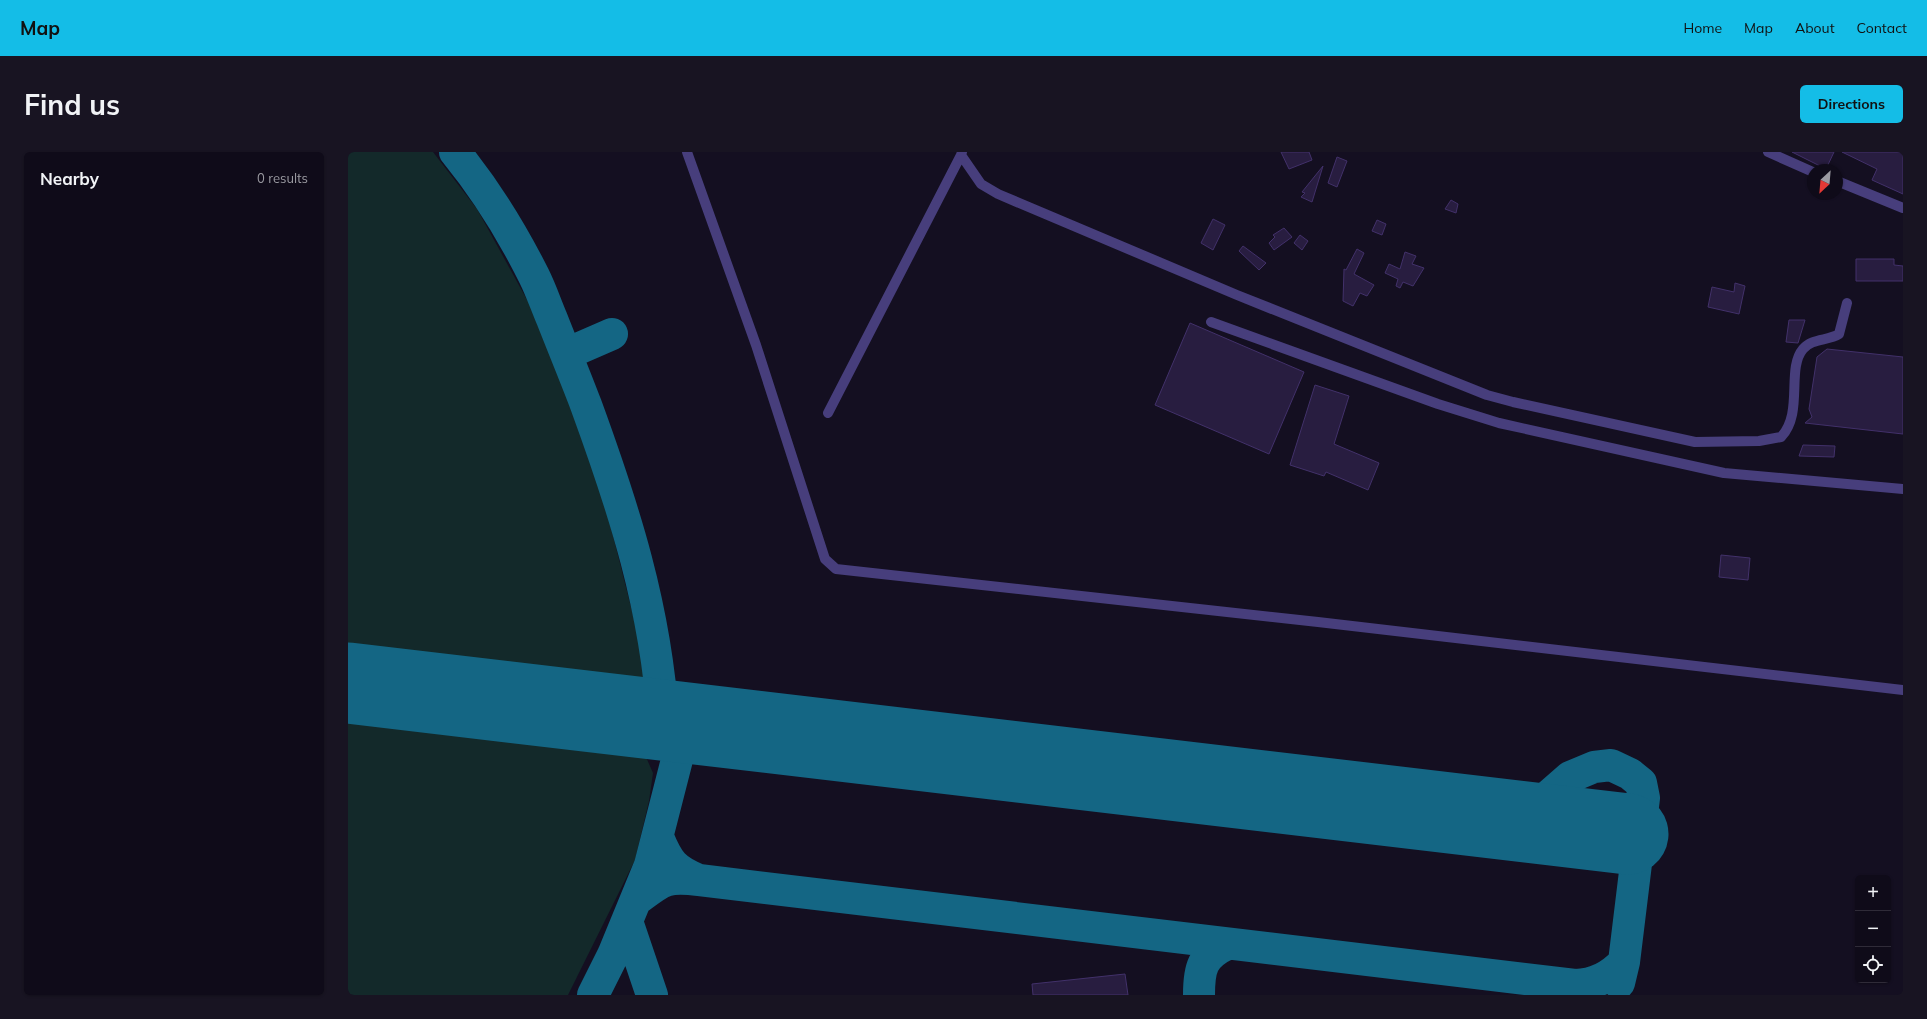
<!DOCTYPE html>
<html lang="en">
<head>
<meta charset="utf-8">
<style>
	:root { --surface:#0f0b19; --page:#181422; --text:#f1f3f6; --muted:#9b9ba2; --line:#2f2b38; --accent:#14bde7 }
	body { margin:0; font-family:Mulish,sans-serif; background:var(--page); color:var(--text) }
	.controls { position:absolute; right:12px; bottom:12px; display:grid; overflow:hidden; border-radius:6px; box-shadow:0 1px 3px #0004 }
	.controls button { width:36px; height:36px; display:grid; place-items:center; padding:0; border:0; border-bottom:1px solid var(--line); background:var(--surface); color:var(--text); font:20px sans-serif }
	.compass { position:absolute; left:1459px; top:12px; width:36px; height:36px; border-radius:50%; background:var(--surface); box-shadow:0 1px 3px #0004; rotate:206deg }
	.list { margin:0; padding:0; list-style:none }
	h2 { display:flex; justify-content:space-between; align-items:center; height:52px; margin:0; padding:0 16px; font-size:17px }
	h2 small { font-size:13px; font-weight:400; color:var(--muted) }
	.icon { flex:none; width:22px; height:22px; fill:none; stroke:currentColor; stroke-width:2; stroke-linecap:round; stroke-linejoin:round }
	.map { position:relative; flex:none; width:1555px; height:843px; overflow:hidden; border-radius:6px }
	header { display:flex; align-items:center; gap:24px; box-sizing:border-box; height:56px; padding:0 20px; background:var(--accent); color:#111 }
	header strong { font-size:19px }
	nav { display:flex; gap:22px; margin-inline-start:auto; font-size:14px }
	.intro { display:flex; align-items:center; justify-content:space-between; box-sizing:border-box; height:96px; padding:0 24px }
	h1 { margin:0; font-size:28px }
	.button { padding:10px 18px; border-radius:6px; background:var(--accent); color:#111; font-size:14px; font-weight:700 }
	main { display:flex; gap:24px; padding:0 24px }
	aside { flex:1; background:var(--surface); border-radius:6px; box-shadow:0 1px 3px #0004 }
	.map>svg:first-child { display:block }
	.green { fill:#13292a }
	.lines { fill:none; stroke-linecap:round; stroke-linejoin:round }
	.taxiway { stroke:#146684; stroke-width:32 }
	.runway { stroke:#146684; stroke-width:81 }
	.building { fill:#281d40; stroke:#42316a }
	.minor { stroke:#473e7c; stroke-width:10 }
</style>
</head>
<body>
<header>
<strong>Map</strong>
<nav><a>Home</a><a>Map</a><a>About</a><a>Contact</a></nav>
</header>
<div class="intro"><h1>Find us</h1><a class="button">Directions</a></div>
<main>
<aside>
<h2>Nearby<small>0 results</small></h2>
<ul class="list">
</ul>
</aside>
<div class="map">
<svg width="1555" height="843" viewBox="0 0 1555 843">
	<rect width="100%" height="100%" fill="#140f21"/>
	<path class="green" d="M0,0H85L129,57L183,155L238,276L288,475L302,544L0,504Z
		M0,554L247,582L291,589L305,621L301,649L287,708L220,843H0Z"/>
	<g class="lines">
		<path class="taxiway" d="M107,0C138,38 164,80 186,124C193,138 198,153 204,167C215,195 227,224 238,253C276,357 308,456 315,568
			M218,202L264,182
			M286,565L320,573L330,585
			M1190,653L1222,625L1246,615L1263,613L1282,622L1293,631L1296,646L1276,810L1271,831
			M351,728L1227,833C1247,833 1263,824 1276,810
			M288,748C315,728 317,724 351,728C326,718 320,710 310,685
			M279,769L304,843
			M245,843L265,803L302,713L334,588C346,571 385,577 403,578
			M851,843C851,816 854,804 879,792"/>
		<path class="runway" d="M0,531L1280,682"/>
	</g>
	<path class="building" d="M933,0H961L964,8L941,17Z
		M1444,0H1486L1478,17Z
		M1494,0H1555V42L1524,28L1529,17Z
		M989,5L999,9L989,35L980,31Z
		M975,14L964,50L953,45L957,41L954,40Z
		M1103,48L1110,52L1108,61L1097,57Z
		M865,67L877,73L865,98L853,91Z
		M1029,68L1038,72L1034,83L1024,79Z
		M936,76L944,85L926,98L921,91L927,85L925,83Z
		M952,83L960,89L954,98L946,91Z
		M895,94L918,111L911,118L891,99Z
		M1009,97L1016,101L1006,122L1026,133L1019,144L1012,141L1005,154L995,149L996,117L998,118Z
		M1057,100L1068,104L1064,112L1076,116L1065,134L1055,130L1052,136L1048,134L1050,127L1037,121L1041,112L1052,117Z
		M1508,107H1546V113L1555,114V129H1508Z
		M1387,131L1397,134L1391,162L1360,155L1364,135L1386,140Z
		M1441,168H1457L1450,191L1438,190Z
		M842,171L956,220L921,302L807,253Z
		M1479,197L1555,205V282L1457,271L1464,265L1461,257L1469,205Z
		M967,233L1001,244L986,292L1031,311L1020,338L978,320L976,324L942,313Z
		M1455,293L1487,294L1486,305L1451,304Z
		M1373,403L1402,406L1400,428L1371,425Z
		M777,822L780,843H685L684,832Z"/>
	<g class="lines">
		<path class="minor" d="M339,0L408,193L477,407L488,417L970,470L1555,538
			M614,0L613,3L633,32L650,42L889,143L1139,243L1165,250L1347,290L1411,289L1433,285C1456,261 1438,217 1455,197C1464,186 1480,189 1491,182L1499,151
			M1420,0L1465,20
			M1489,29L1555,56
			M863,170L1090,252L1151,271L1376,321L1555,337
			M480,261L613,3"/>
	</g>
</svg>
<div class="controls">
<button>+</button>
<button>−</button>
<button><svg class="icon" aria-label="locate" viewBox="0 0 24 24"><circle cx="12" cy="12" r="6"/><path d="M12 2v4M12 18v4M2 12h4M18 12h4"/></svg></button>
</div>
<svg class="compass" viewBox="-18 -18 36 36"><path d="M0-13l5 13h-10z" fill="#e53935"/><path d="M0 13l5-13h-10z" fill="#9b9ba2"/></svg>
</div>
</main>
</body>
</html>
